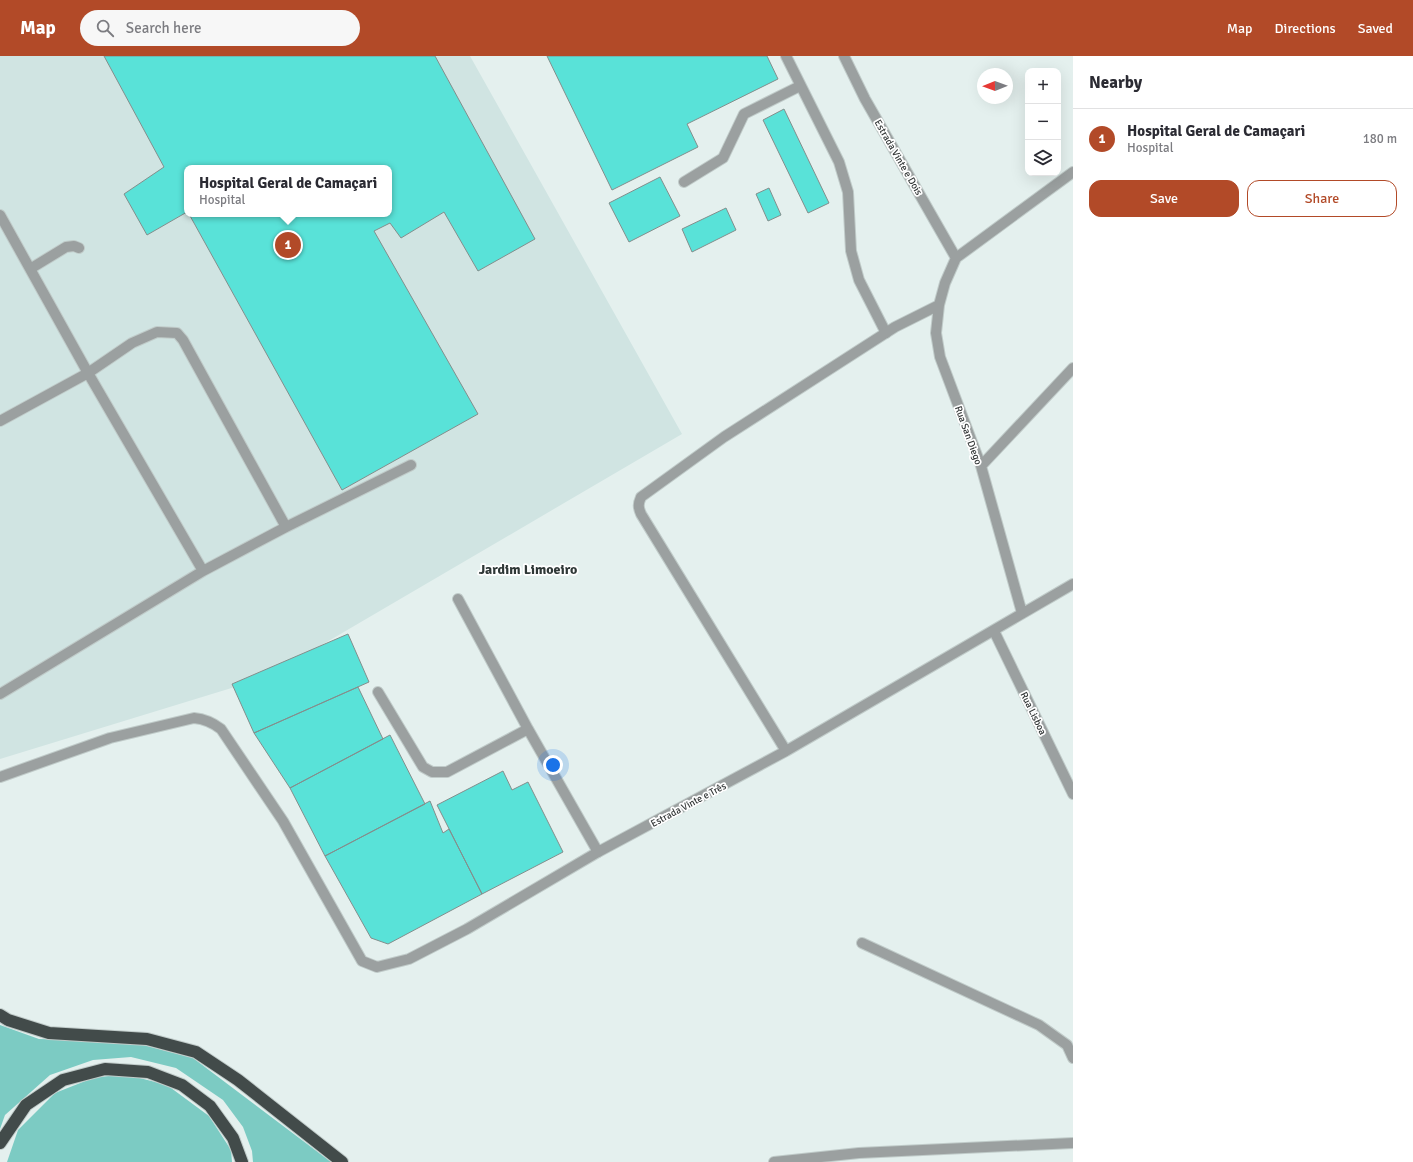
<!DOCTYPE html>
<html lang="en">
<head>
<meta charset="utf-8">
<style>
	:root { --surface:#fff; --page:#f7f7f7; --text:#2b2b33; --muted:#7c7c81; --line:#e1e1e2; --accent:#b24a28 }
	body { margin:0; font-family:Signika,sans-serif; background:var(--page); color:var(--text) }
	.controls { position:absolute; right:12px; top:12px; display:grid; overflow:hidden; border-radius:8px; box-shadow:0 4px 16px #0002 }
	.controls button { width:36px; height:36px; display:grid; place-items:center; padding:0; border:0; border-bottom:1px solid var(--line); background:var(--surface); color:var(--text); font:20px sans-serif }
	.compass { position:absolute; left:977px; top:12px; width:36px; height:36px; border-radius:50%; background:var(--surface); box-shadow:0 4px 16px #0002; rotate:269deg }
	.you { position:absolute; left:553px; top:709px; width:14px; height:14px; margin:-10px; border:3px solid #fff; border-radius:50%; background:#1a73e8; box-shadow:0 0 0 6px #1a73e833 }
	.badge { display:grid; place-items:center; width:26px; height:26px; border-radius:50%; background:var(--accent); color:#fff; font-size:13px; font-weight:700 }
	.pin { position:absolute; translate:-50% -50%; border:2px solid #fff; box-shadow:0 1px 4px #0006 }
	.popup { position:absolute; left:184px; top:109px; width:208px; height:52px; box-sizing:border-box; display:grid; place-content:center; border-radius:8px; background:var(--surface); filter:drop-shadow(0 1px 3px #0005); font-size:13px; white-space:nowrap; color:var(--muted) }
	.popup b { font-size:15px; color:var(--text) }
	.popup::after { content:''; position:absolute; left:50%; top:100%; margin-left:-8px; border:8px solid transparent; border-top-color:var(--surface) }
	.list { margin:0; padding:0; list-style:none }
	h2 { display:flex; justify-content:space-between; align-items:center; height:52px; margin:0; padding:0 16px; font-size:17px }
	h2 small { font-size:13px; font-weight:400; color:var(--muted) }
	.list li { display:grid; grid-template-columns:26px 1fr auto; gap:12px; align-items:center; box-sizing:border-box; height:60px; padding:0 16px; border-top:1px solid var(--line) }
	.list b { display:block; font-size:15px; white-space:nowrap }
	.list p { margin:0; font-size:13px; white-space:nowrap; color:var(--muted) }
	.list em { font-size:13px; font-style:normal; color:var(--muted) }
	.actions { display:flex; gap:8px; padding:12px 16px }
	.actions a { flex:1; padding:9px 0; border:1px solid var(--accent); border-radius:12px; text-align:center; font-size:14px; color:var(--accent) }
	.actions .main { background:var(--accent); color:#fff }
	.icon { flex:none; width:22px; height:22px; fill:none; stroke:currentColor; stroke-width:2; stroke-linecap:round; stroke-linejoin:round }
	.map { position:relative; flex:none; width:1073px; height:1106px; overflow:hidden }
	header { display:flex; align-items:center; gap:24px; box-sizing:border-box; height:56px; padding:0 20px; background:var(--accent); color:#fff }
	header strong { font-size:19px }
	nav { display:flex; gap:22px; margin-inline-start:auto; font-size:14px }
	.search { width:280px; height:36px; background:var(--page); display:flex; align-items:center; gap:10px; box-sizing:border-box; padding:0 14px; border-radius:22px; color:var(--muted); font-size:15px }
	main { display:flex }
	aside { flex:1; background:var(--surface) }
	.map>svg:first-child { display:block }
	.built { fill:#d0e4e2; fill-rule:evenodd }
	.green { fill:#7ccbc3 }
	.building { fill:#59e2d8; stroke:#838e8c }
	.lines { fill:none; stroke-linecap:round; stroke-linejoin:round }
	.lane-casing { stroke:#c0cbc9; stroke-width:12 }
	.street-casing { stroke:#c0cbc9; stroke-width:12 }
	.highway-casing { stroke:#c0cbc9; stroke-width:14 }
	.lane { stroke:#9ba0a0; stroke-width:10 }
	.street { stroke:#9ba0a0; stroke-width:10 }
	.highway { stroke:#424b4a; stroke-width:12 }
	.labels { text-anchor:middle; stroke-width:3.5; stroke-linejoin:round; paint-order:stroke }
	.street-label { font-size:10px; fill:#313535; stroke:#fff }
	.district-label { font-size:14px; font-weight:bold; fill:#2e3736; stroke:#fff }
</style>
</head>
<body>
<header>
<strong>Map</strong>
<div class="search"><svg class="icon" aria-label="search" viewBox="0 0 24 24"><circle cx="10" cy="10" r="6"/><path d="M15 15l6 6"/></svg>Search here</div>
<nav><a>Map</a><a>Directions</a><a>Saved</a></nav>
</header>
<main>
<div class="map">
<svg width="1073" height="1106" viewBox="0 0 1073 1106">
	<rect width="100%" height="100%" fill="#e4f0ee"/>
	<path class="built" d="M0,0H470L682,378L267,621L0,703ZM187,112H389V158H187Z"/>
	<path class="green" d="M0,969L39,983L132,986L193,1002L331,1106H253L252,1095L243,1071L223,1044L176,1012L131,1001L93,1004L50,1019L5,1059L0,1073Z
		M124,1018L167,1029L209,1060L231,1094L232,1106H7L18,1074L55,1037L93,1022Z"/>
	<path class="building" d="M104,0H435L535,183L478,215L444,156L401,182L390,167L374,175L478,358L342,434L189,158H389V112H187V156L147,179L124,138L164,111Z
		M547,0H767L778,23L687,68L698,91L612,134Z
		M784,53L829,147L808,157L763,64Z
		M660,121L680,160L629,186L609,147Z
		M769,132L781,159L768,165L756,138Z
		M726,152L736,174L692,196L682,173Z
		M348,578L369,626L254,677L232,628Z
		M358,631L383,683L290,732L254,677Z
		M390,679L425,748L325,800L290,732Z
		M503,715L512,734L528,726L563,796L482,838L437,749Z
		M430,745L443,777L449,773L482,838L388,888L371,882L325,800Z"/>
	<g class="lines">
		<g class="lane-casing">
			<path id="lane" d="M786,0L839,106L848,136L851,195L859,224L886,277
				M684,126L723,102L744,58L800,30
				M0,159L88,317L203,515
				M30,213L66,191L74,190L79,192
				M0,365L88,317L132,287L157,276L177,277L183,284L286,471L203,515L0,638
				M286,471L411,409
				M458,543L528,673L598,796
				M378,636L423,711L432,716H447L528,673
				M862,887L1039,969L1067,989L1073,1002
				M774,1106L859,1097L1073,1087"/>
		</g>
		<g class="street-casing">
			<path id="street" d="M844,0L865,43L956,202
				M956,202L945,227L939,249L936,277L940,301L981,410L1022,557
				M956,202L1073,116
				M981,410L1073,312
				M994,575L1073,738
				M786,695L641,458C638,451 638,448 641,441L724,381L822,318L895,271L939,249
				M0,721L110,682L194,662C205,663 212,666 221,673L283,765L362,905L377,911L409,903L467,873L598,796L786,695L1073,528"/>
		</g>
		<g class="highway-casing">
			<path id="highway" d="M0,959L8,964L49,977L147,983L196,996L238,1024L342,1106
				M0,1087L26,1049L63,1024L105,1013L148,1016L182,1029L210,1050L233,1082L242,1106"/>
		</g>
		<use href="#lane" class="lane"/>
		<use href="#street" class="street"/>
		<use href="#highway" class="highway"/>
	</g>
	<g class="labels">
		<g class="street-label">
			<text transform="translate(899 101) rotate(60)" y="4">Estrada Vinte e Dois</text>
			<text transform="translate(969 379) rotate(70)" y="4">Rua San Diego</text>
			<text transform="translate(1034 657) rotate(64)" y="4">Rua Lisboa</text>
			<text transform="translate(688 748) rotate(-28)" y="4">Estrada Vinte e Três</text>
		</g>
		<g class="district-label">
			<text x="528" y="518">Jardim Limoeiro</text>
		</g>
	</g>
</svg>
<div class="controls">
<button>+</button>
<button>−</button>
<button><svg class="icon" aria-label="layers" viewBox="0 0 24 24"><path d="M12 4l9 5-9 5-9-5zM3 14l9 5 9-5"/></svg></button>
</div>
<svg class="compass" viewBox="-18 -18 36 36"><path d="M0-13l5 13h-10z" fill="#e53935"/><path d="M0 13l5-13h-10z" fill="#7c7c81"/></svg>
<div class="you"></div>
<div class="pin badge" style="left:288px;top:189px">1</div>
<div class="popup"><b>Hospital Geral de Camaçari</b>Hospital</div>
</div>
<aside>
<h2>Nearby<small></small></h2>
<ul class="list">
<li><span class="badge">1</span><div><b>Hospital Geral de Camaçari</b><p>Hospital</p></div><em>180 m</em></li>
</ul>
<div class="actions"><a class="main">Save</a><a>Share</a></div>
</aside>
</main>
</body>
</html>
